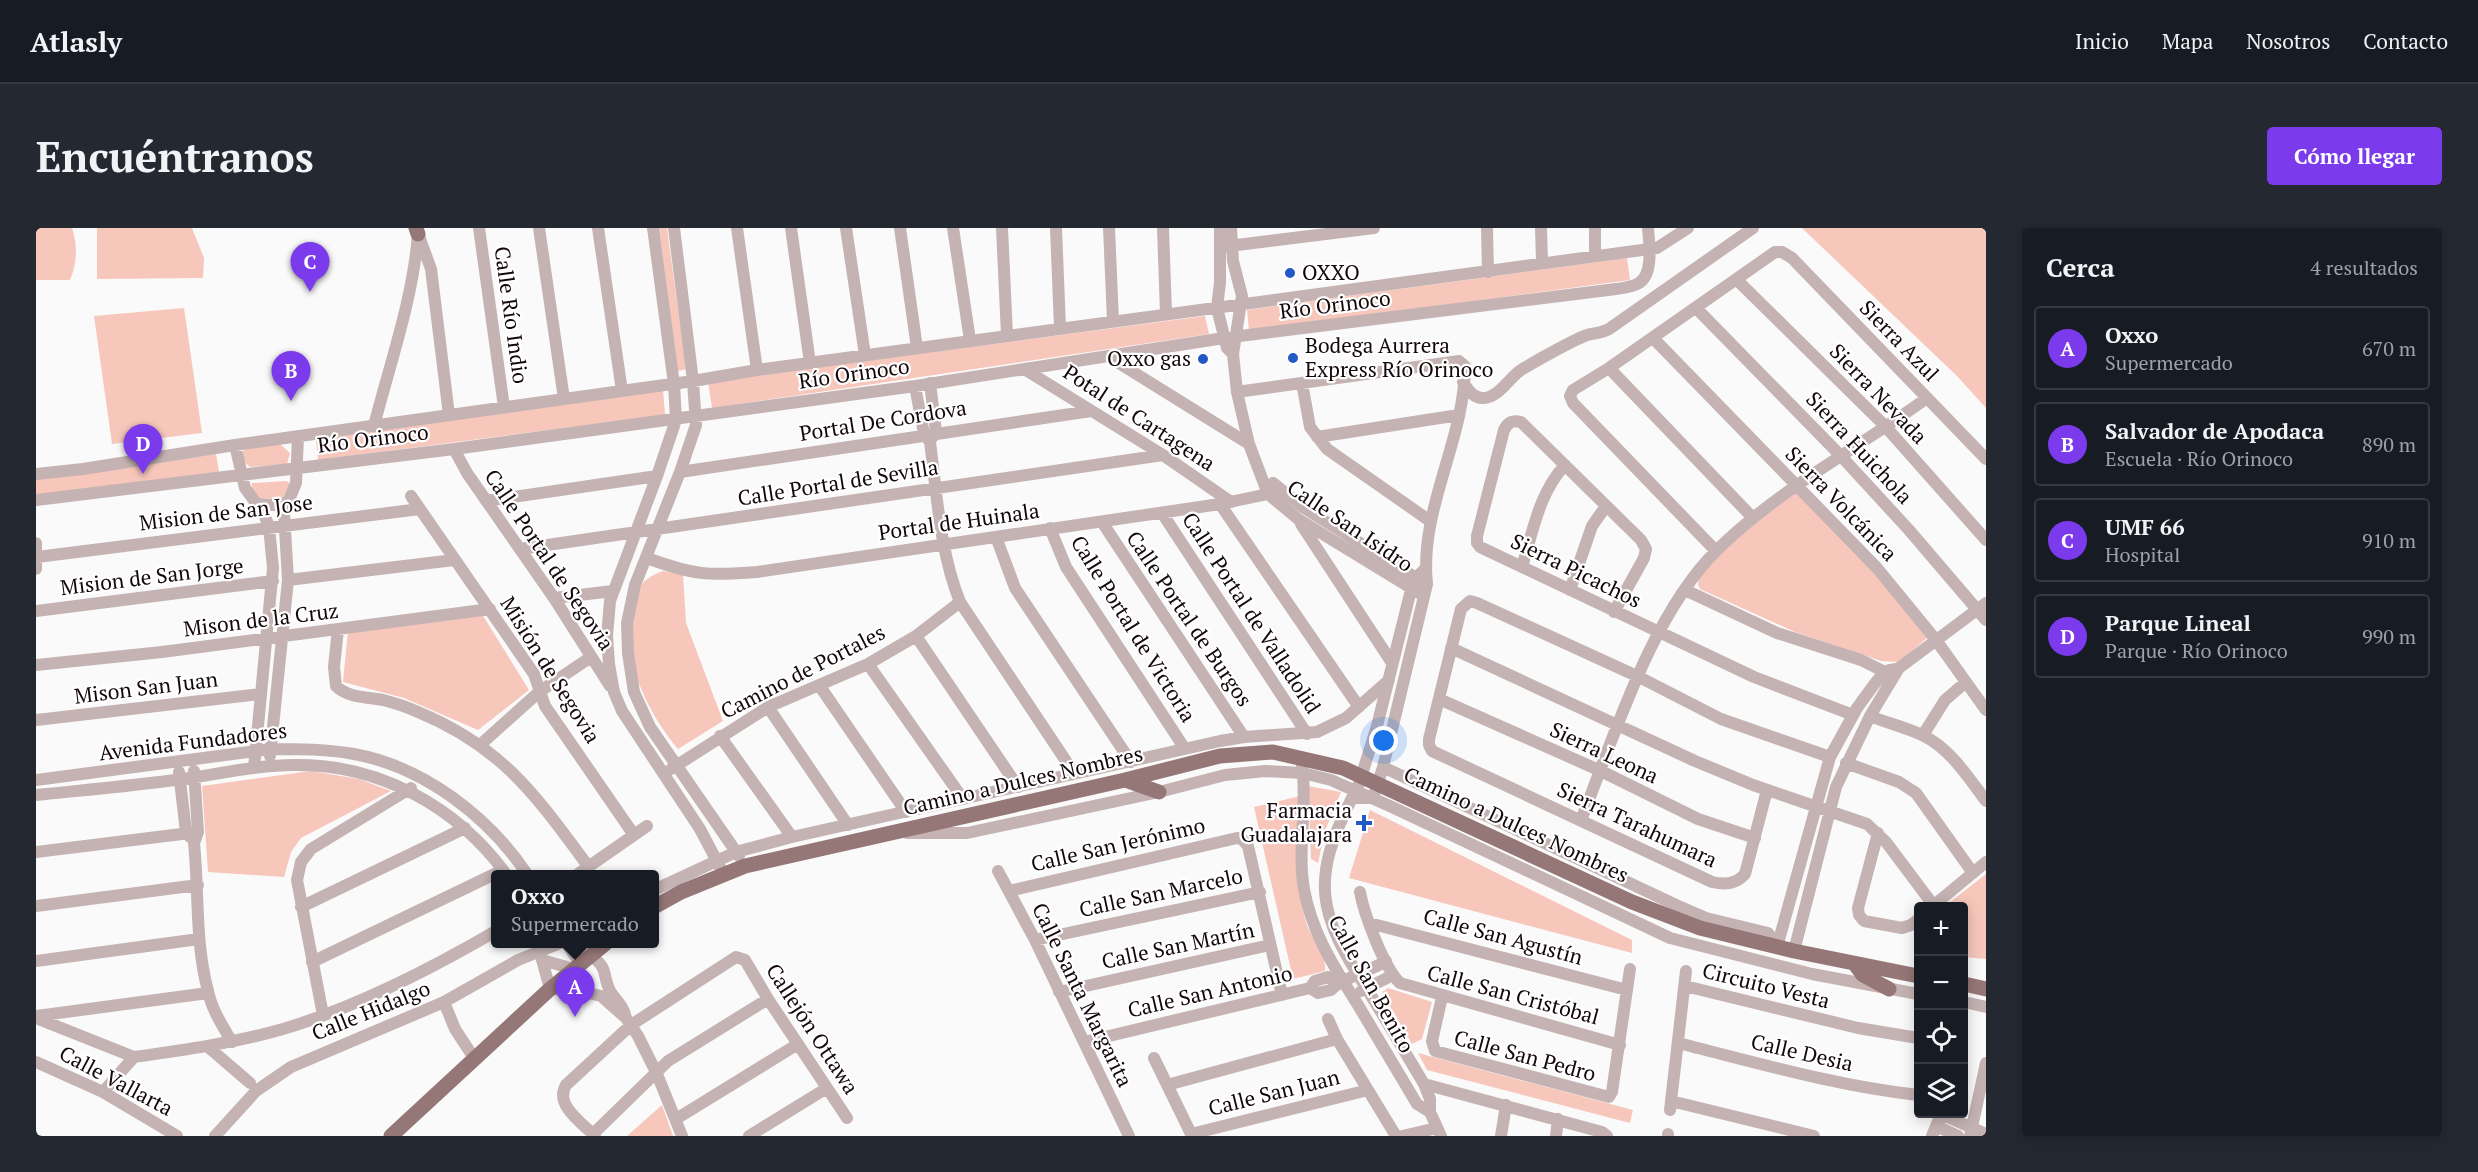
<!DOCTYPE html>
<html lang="es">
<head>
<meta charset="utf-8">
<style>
	:root { --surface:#171b24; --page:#242831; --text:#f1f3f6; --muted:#9ea1a6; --line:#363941; --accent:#7c3aed }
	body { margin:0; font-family:"PT Serif",serif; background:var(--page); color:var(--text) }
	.controls { position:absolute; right:18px; bottom:18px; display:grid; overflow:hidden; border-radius:6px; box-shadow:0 3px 15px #0003 }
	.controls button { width:54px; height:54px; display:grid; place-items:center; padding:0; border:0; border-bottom:2px solid var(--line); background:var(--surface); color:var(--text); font:30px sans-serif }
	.you { position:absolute; left:1348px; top:513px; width:21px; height:21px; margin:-15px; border:4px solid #fff; border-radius:50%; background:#1a73e8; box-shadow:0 0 0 9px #1a73e833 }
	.badge { display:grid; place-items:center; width:39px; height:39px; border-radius:50%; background:var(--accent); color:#fff; font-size:20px; font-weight:700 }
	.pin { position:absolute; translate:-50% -50px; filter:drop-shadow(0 2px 3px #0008) }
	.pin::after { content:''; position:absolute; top:32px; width:21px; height:18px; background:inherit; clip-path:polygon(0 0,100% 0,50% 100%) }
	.popup { position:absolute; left:455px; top:642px; width:168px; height:78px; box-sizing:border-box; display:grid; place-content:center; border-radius:6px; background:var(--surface); filter:drop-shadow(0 2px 4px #0005); font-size:20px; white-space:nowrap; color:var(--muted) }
	.popup b { font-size:22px; color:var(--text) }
	.popup::after { content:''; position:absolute; left:50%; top:100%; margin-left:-12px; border:12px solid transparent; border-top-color:var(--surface) }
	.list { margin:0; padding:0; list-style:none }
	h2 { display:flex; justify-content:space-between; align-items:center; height:78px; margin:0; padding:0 24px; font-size:26px }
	h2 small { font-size:20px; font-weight:400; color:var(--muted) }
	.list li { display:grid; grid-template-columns:39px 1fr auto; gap:18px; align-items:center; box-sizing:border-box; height:84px; margin:0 12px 12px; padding:0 12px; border:2px solid var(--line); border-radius:6px }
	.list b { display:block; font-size:22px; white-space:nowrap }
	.list p { margin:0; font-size:20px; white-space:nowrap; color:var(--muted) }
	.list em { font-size:20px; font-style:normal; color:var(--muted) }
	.icon { flex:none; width:33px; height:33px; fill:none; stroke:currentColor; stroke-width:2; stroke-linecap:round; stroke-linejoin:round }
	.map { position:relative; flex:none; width:1950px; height:908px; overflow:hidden; border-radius:6px }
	header { display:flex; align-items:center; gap:36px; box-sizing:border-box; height:84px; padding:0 30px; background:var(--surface); border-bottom:2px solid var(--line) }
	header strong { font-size:28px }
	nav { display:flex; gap:33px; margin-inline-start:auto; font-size:21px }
	.intro { display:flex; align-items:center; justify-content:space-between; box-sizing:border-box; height:144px; padding:0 36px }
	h1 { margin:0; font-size:42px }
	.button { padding:15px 27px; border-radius:6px; background:var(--accent); color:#fff; font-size:21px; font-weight:700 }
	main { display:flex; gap:36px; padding:0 36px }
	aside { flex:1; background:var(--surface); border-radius:6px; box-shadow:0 3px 15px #0003 }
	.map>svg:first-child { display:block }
	.green { fill:#f7c7bb }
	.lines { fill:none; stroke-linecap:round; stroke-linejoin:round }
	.minor { stroke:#c5b3b3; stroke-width:12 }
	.major { stroke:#967778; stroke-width:15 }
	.poi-dot { fill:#2259c6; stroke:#fff; stroke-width:2 }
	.labels { text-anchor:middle; stroke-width:4.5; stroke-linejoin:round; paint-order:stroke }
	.poi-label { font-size:21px; fill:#13070c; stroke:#fff; text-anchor:start }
	.street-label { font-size:21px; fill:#13070c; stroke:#fff }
</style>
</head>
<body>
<header>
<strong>Atlasly</strong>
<nav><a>Inicio</a><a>Mapa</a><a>Nosotros</a><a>Contacto</a></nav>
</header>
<div class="intro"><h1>Encuéntranos</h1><a class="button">Cómo llegar</a></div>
<main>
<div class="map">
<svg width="1950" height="908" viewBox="0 0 1950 908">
	<rect width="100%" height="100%" fill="#fafafa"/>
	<path class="green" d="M0,0H36C42,18 41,35 34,52H0Z
		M61,0H156L168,30L167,50L61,51Z
		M623,0H631L650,141L642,143Z
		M1766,0H1950V180L1921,148Z
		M1591,30L1594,52L1213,103L1211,82Z
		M148,80L166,205L76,216L58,88Z
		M1169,88L1173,106L676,180L672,154Z
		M627,161L629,187L282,232L280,212Z
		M244,216L254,225L251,236L214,239L206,232L207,223L213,219Z
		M180,226L183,244L0,267V250L34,248Z
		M251,253L254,256L249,267L244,271L223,270L215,262L216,255Z
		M1762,264L1823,325L1891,410L1863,434L1845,433L1759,404L1664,361L1662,357L1663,347L1710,298Z
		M627,343L647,346L650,395L687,493L642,521C620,495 598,456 595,421C594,412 595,402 596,393C597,367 601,352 627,343Z
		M446,386L493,462L442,502L368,470L307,454L312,403Z
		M275,543L323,551L355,563L265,610L255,624L248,649L172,644L166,558Z
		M1272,558L1305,564L1289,603L1282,635L1275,631Z
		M1264,568C1264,608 1260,651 1269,691C1273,709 1291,723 1289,743L1257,751L1218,579Z
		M1334,582L1596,712V725L1313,650Z
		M1950,646V731L1928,729V678H1909Z
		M1352,760L1396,774L1386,811L1376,816L1346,764Z
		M1382,825L1597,882L1594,895L1391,842Z
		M626,877L637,908H591Z"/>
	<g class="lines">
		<path class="minor" d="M443,0L468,179
			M503,0L528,171
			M562,0L586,163
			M617,0L638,156L640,192L621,248L574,373L571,408L573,436L578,464L586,483L664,601L684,639
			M638,0L657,153L660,197L644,244L599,357L591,395L592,425L598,464L614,499L703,628
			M701,0L721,142
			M755,0L774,135
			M810,0L829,127
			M864,0L881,120
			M917,0L934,112
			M966,0L971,107
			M1020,0L1024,100
			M1073,0L1077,93
			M1127,0L1130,85
			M1184,0V54L1181,80L1191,120L1197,126
			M1195,0L1197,33L1206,68L1197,126L1201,164L1213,216L1232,266L1262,291L1388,368
			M1451,0L1452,44
			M1505,0L1506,34
			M1559,0V27
			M383,8L395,41L413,187
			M1185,19L1338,0
			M1701,52L1849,198L1950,312
			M1661,81L1805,228L1873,302L1950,392
			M1617,110L1841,340L1900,412L1950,482
			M1073,129L1213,216
			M1573,140L1717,290
			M988,141L1127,227L1195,274
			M1427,154C1432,162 1438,171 1448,170C1463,169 1473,150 1485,142C1498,134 1537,112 1551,107C1559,105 1566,105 1573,101L1717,0
			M894,155L900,204L896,210
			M1266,155L1274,199L1291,221L1394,293
			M879,158L888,206L894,214C901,268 904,324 924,374L1038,545
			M1201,164L1416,134L1423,133L1429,138C1429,212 1383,281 1391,356L1347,539L1339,564
			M338,198C354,135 377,71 382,6
			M1281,209L1423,187
			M199,217L209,260L228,286L233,299L237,340L218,540
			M418,221L431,245L518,370L574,458
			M644,244L1055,183
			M0,246L47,241L199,217L657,153L721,142L1621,20L1652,0
			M1237,255L1268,280L1385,353
			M375,268L498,446L509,478L598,607
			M0,272L418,221L879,158L1188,110L1580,61C1588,60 1597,59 1603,55C1618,46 1613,14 1612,0
			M450,273L621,248
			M221,276L239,277L251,274
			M1184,276L1323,479
			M1126,285L1271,506
			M1066,294L1208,509
			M1265,296L1356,435
			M1014,300L1030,339L1149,521
			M960,309L979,360L1095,534
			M484,321L1127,227
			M1680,323L1537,175L1534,168L1537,162L1573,140L1739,24H1746L1756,30L1950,231
			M1,329L384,281
			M611,330C657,347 673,348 721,344L1184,276L1232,266L1241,261
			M1486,339C1497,303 1503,265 1529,237
			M0,341V315
			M252,352L418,332
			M1534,362L1556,298L1570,278
			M1649,362L1741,405L1825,432L1853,446
			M518,370L577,363
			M0,383L237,353
			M1578,384L1608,330L1610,321L1605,312L1485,194C1476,192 1472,194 1468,202L1441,308V315L1444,319L1718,449L1817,487
			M302,401L298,439L300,458C312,470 331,469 347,472C359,475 371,479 382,484C467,519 500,568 552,638
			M880,408L982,559
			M1415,420L1659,533L1717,557L1831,596L1850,614L1898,678
			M832,436L927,571
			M0,437L126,424L454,381
			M783,457L870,584
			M1403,471L1565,543L1662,591L1719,610
			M732,479L812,597
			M1834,488C1851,495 1869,499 1886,507C1914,520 1932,549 1950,573
			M0,492L224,466
			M1887,507L1909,472L1930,454
			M684,508L756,609
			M444,517L503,464L555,429
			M234,528L252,352L248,284L260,255L262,209
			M1810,535L1863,554L1880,565L1937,645
			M1266,537C1272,578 1261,621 1268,661C1276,706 1299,740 1322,777C1342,810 1361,843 1381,876L1394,884
			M1347,539L1640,677L1670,690L1732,705L1741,719
			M635,541L732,479L832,436L880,408L924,374
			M158,543L162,604L158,615C163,664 159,715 172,763C176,782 186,797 196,814
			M143,544L150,604L154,609
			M0,552L235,521C262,521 291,521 318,526C388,539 452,588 491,646
			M1323,556L1341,498L1375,362L1380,350L1389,341
			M1731,562L1709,646C1700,656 1690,657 1676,654L1396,523L1393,517V511L1425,381L1434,373L1441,375L1603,449L1685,491L1794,529
			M0,567C48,562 97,558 146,551C183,546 221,537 259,537C344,536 421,579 470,646
			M1332,570H1316C1274,652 1282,686 1331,761C1350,792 1369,824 1388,856L1394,871V884L1405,908
			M1545,592C1579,507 1615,387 1681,322C1743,261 1821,221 1891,170
			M871,605H931L1123,564L1189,547L1229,543L1267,545L1295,552L1356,579L1634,710L1776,746L1882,766
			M1842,605L1822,680L1823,687L1828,693L1866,700L1875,697L1882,692
			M0,624L162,604
			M962,643L999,712L1093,908
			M542,646L611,598
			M618,662L700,624L756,609L1184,513L1208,509L1281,504L1310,490L1353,452
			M973,663L1201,610L1206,611L1212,618L1246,767
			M1324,664C1328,686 1348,740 1364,755L1584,817
			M0,678L162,657
			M1897,678L1950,634
			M265,679L429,600
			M1333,695L1591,762
			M999,712L1224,664
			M531,716L544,735
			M502,717L514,761L540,762L565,768L590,790L602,808L621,846L646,908
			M1741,719L1794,529L1821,480L1837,458L1849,443L1863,440
			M1758,723L1800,559L1834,488L1863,440L1950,375
			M555,728C573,741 566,745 573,761C578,772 587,775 590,790
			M506,732L538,741
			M0,733L163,711
			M276,734L467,642
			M1649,758L1822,800L1882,810
			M1274,760L1282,765L1295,762C1303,751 1335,743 1350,733
			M1325,763L1357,747
			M1023,764L1234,717
			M1406,769L1396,813L1399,823L1573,869L1576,864L1594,741
			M408,774L419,801L438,830
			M1928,774L1950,779
			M287,787L261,652L265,634L275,621L375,560
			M0,788L172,765
			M0,790L98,829
			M1292,791L1301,811L1360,908
			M1048,814L1274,760L1279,753L1292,749L1301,755
			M1642,815C1722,835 1801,858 1882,867
			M171,818L214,855
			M98,829C148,822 198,815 247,801C321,779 393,742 460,703
			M1118,830L1156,908
			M0,834L67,864L141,908
			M1388,856L1566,904L1571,908
			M1131,857L1301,811
			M67,864L98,829
			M1635,873L1778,908
			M1634,882L1650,743
			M1905,886L1950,906
			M640,891L762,816
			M1900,898L1922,908
			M557,906L632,833L732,771
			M1155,906L1332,862
			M179,908L220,863L255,839L408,774L482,732L522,716
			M559,908C546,895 518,877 530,857L595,797L700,729L709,732L732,771L811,890
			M713,908L791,860
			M1366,908L1401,900
			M1465,908L1470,877
			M1520,908L1522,891
			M1632,908V906
			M1896,908L1905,886
			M1934,908L1950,835"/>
		<path class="major" d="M380,0L382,6
			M1089,552L1123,564
			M618,679L645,664L709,638L1089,552L1184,528L1237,524L1307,540L1596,674L1664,700L1758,723L1882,748
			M1819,736L1827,747L1853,761
			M1928,756L1950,761
			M355,908L514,761L569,716"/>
	</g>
	<g class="poi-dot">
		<circle cx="1254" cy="45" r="6"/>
		<circle cx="1257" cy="130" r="6"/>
		<circle cx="1167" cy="131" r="6"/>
		<path d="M1325 586h6v6h6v6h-6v6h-6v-6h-6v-6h6z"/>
	</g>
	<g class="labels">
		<g class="poi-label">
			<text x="1266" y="52">OXXO</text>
			<text x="1269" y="125">Bodega Aurrera<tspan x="1269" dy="24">Express Río Orinoco</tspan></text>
			<text x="1155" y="138" text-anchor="end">Oxxo gas</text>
			<text x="1316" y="590" text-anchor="end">Farmacia<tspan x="1316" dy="24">Guadalajara</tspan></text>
		</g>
		<g class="street-label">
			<text transform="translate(1299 77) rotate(-7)" y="7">Río Orinoco</text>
			<text transform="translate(475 87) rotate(82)" y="7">Calle Río Indio</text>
			<text transform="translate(1863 113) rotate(46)" y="7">Sierra Azul</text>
			<text transform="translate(818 146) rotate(-8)" y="7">Río Orinoco</text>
			<text transform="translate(1842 166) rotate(46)" y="7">Sierra Nevada</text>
			<text transform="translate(1103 190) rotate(33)" y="7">Potal de Cartagena</text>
			<text transform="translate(847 193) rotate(-9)" y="7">Portal De Cordova</text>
			<text transform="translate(337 211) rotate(-7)" y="7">Río Orinoco</text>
			<text transform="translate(1823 220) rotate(47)" y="7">Sierra Huichola</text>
			<text transform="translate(802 255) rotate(-9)" y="7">Calle Portal de Sevilla</text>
			<text transform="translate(1805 276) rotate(46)" y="7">Sierra Volcánica</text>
			<text transform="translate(190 285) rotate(-7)" y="7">Mision de San Jose</text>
			<text transform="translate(923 294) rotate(-8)" y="7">Portal de Huinala</text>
			<text transform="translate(1314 298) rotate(34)" y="7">Calle San Isidro</text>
			<text transform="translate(513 332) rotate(56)" y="7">Calle Portal de Segovia</text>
			<text transform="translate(1540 343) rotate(26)" y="7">Sierra Picachos</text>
			<text transform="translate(116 349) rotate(-7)" y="7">Mision de San Jorge</text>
			<text transform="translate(1215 385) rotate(57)" y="7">Calle Portal de Valladolid</text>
			<text transform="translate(1153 391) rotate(56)" y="7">Calle Portal de Burgos</text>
			<text transform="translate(225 392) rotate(-7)" y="7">Mison de la Cruz</text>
			<text transform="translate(1097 401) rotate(58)" y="7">Calle Portal de Victoria</text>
			<text transform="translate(514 442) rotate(58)" y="7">Misión de Segovia</text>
			<text transform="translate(767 444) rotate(-27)" y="7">Camino de Portales</text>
			<text transform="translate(110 460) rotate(-7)" y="7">Mison San Juan</text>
			<text transform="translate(157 514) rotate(-7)" y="7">Avenida Fundadores</text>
			<text transform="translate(1568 525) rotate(25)" y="7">Sierra Leona</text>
			<text transform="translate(987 553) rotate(-13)" y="7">Camino a Dulces Nombres</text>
			<text transform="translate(1480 597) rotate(25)" y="7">Camino a Dulces Nombres</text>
			<text transform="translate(1601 597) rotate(25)" y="7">Sierra Tarahumara</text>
			<text transform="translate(1082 617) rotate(-13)" y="7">Calle San Jerónimo</text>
			<text transform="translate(1125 665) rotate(-12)" y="7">Calle San Marcelo</text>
			<text transform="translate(1467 709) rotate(15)" y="7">Calle San Agustín</text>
			<text transform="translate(1142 718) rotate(-12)" y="7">Calle San Martín</text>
			<text transform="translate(1335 756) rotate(61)" y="7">Calle San Benito</text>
			<text transform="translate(1730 758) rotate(14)" y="7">Circuito Vesta</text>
			<text transform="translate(1174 764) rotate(-13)" y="7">Calle San Antonio</text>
			<text transform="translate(1046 767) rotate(64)" y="7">Calle Santa Margarita</text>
			<text transform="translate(1477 767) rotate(15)" y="7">Calle San Cristóbal</text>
			<text transform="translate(335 783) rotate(-22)" y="7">Calle Hidalgo</text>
			<text transform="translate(776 801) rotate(57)" y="7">Callejón Ottawa</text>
			<text transform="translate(1766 825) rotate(13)" y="7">Calle Desia</text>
			<text transform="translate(1489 828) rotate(15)" y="7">Calle San Pedro</text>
			<text transform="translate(80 853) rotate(28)" y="7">Calle Vallarta</text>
			<text transform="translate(1238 865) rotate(-14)" y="7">Calle San Juan</text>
		</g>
	</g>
</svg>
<div class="controls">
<button>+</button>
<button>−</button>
<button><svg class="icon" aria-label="locate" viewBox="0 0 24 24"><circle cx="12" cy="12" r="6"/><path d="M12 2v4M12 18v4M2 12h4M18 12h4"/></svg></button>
<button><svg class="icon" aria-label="layers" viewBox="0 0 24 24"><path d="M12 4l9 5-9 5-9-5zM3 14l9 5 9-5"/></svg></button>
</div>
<div class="you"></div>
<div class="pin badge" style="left:539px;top:789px">A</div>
<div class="popup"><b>Oxxo</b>Supermercado</div>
<div class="pin badge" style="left:255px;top:173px">B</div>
<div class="pin badge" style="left:274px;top:64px">C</div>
<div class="pin badge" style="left:107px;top:246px">D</div>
</div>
<aside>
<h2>Cerca<small>4 resultados</small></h2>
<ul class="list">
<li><span class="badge">A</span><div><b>Oxxo</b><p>Supermercado</p></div><em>670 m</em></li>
<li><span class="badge">B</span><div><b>Salvador de Apodaca</b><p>Escuela · Río Orinoco</p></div><em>890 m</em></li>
<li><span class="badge">C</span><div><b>UMF 66</b><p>Hospital</p></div><em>910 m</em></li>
<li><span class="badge">D</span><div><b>Parque Lineal</b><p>Parque · Río Orinoco</p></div><em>990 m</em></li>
</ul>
</aside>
</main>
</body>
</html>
